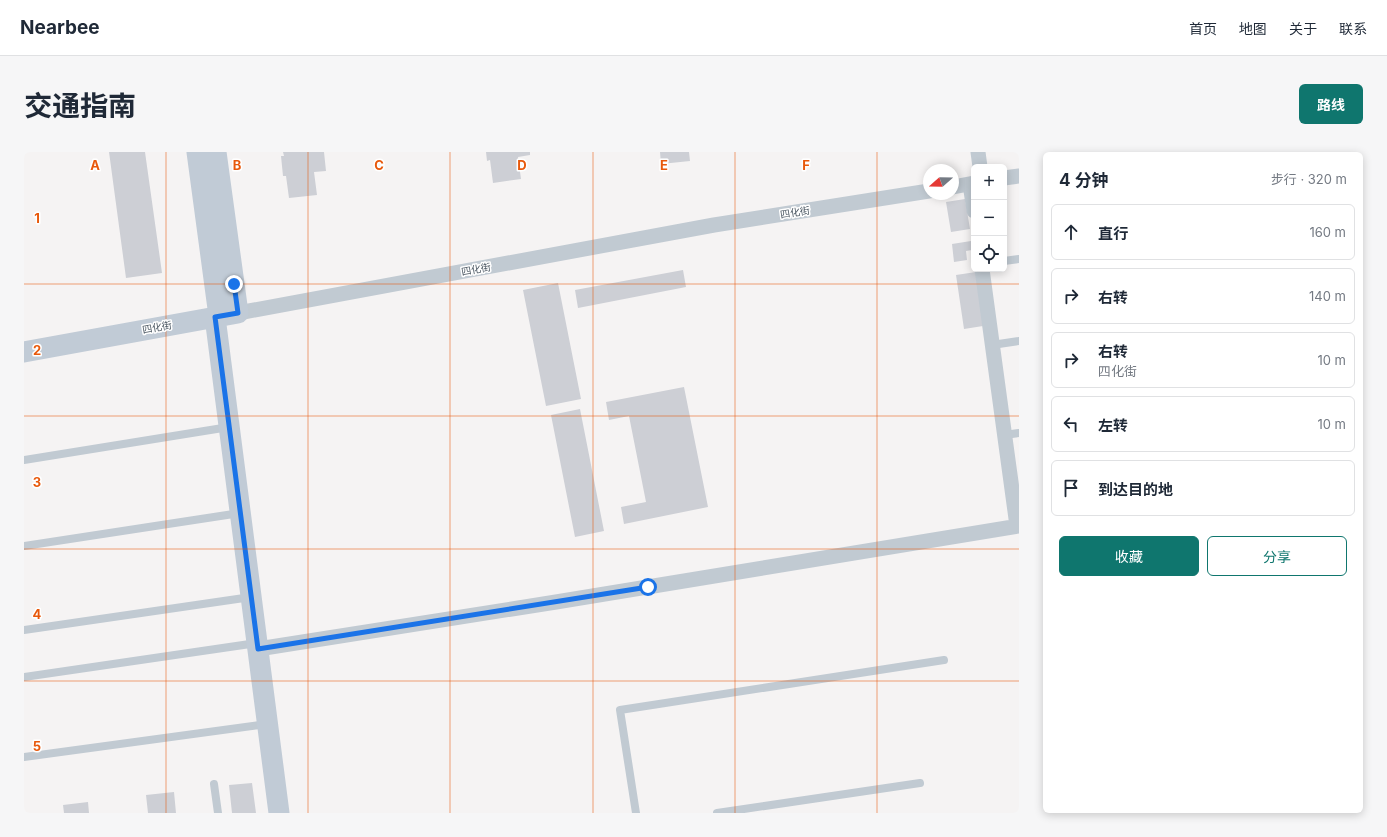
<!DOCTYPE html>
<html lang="zh">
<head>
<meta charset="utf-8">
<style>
	:root { --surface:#fff; --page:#f6f6f7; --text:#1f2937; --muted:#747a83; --line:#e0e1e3; --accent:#0f766e }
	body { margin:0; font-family:Inter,"Noto Sans SC",sans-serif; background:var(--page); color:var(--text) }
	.controls { position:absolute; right:12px; top:12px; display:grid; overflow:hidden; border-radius:6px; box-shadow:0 2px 10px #0003 }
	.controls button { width:36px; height:36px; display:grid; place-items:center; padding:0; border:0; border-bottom:1px solid var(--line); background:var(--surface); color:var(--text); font:20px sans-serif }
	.compass { position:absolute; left:899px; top:12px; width:36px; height:36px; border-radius:50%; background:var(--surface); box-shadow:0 2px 10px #0003; rotate:250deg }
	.stop { position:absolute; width:12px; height:12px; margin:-9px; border:3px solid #1a73e8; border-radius:50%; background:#fff }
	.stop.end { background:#1a73e8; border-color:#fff; box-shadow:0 1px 4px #0008 }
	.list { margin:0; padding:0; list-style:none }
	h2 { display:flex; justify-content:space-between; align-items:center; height:52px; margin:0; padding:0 16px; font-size:17px }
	h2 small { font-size:13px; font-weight:400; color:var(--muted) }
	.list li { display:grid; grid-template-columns:26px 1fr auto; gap:12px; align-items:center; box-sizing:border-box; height:56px; margin:0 8px 8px; padding:0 8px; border:1px solid var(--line); border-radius:6px }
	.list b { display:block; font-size:15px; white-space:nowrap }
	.list p { margin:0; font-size:13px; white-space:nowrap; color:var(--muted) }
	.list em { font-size:13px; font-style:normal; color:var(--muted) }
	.actions { display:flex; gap:8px; padding:12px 16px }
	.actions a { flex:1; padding:9px 0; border:1px solid var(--accent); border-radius:6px; text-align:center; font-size:14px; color:var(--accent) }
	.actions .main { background:var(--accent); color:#fff }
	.icon { flex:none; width:22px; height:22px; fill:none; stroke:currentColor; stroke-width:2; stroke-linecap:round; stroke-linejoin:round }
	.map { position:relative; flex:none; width:995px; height:661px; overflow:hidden; border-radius:6px }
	header { display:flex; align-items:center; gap:24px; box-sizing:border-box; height:56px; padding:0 20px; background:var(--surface); border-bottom:1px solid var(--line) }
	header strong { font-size:19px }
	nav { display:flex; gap:22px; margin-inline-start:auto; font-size:14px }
	.intro { display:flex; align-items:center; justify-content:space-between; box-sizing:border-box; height:96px; padding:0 24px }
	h1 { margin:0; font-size:28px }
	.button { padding:10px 18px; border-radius:6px; background:var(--accent); color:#fff; font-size:14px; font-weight:700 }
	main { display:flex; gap:24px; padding:0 24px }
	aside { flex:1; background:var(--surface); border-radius:6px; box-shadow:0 2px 10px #0003 }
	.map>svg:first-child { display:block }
	.building { fill:#cdcfd5 }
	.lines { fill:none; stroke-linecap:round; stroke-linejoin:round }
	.lane { stroke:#c1cad2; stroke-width:8 }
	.street { stroke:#c1cad2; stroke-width:15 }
	.secondary { stroke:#c1cbd6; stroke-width:21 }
	.route { stroke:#1a73e8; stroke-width:5 }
	.grid { fill:none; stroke:#e8590c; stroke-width:1; stroke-opacity:0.55 }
	.labels { text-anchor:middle; stroke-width:3; stroke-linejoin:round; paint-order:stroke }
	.street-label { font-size:10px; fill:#4a5661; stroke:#fff }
	.grid-label { font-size:13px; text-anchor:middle; font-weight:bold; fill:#e8590c; stroke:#fff; stroke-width:3; stroke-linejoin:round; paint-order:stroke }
</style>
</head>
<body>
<header>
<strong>Nearbee</strong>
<nav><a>首页</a><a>地图</a><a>关于</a><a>联系</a></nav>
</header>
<div class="intro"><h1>交通指南</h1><a class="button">路线</a></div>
<main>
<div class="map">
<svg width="995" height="661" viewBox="0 0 995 661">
	<rect width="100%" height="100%" fill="#f5f3f3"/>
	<path class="building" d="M85,0H121L138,121L102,126Z
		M259,0H300L302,19L290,20L293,43L265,46L262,24H259L257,4H260Z
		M462,0H506V3L494,5L497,27L469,31L466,8L463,9Z
		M636,0H665L666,9L637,12Z
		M941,47L946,77L927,80L922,50Z
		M947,89L948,98L942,99L943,108L930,110L928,92Z
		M659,118L662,135L554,156L551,138Z
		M952,120L959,174L940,177L932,123Z
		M534,131L557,247L522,254L499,138Z
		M660,235L684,355L600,372L597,355L622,350L605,264L585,268L582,250Z
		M556,257L580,379L551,385L527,263Z
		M228,631L232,661H208L205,633Z
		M150,640L152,661H124L122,643Z
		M64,650L65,661H40L39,653Z"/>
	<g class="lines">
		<path class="lane" d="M980,109L995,107
			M968,193L995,189
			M980,283L995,281
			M0,308L205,275
			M0,394L216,361
			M0,478L227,445
			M0,525L233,491
			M0,605L243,572
			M190,632L194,661
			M612,661L596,558L920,508
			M693,661L896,631"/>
		<path class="street" d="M954,0L956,15
			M980,26L995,24
			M946,32L950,59
			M929,35L950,31
			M958,117L993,374
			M214,161L690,73L905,39
			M234,497L532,450L995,374"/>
		<path class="secondary" d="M173,0L195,164
			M191,165L255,661
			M0,200L214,161L192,0"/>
	</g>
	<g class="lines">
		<path class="route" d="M210,132L214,161L191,165L234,497L624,435"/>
	</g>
	<path class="grid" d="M142,0V661M284,0V661M426,0V661M569,0V661M711,0V661M853,0V661M0,132H995M0,264H995M0,397H995M0,529H995"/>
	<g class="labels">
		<g class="street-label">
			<text transform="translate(771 60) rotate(-9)" y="4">四化街</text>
			<text transform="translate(452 117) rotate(-10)" y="4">四化街</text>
			<text transform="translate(133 175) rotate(-10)" y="4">四化街</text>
		</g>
	</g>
	<g class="grid-label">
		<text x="71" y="18">A</text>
		<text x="213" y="18">B</text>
		<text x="355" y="18">C</text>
		<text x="498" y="18">D</text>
		<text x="640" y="18">E</text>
		<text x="782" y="18">F</text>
		<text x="13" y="71">1</text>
		<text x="13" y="203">2</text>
		<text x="13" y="335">3</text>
		<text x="13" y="467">4</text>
		<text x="13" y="599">5</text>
	</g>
</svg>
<div class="controls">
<button>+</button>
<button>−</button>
<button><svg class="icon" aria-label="locate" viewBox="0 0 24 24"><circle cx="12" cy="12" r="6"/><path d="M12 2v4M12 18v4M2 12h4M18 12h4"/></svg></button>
</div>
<svg class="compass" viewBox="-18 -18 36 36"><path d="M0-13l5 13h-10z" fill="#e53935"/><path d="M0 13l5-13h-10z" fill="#747a83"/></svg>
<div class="stop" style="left:624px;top:435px"></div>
<div class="stop end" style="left:210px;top:132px"></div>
</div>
<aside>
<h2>4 分钟<small>步行 · 320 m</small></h2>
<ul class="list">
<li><svg class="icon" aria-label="ahead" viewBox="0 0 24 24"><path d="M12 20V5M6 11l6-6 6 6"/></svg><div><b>直行</b></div><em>160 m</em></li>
<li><svg class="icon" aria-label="right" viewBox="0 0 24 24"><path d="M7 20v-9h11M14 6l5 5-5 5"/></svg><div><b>右转</b></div><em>140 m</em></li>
<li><svg class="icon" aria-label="right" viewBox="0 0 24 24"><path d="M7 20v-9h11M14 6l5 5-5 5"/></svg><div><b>右转</b><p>四化街</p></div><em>10 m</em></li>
<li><svg class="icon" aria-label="left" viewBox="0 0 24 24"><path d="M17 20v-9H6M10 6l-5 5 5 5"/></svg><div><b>左转</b></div><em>10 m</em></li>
<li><svg class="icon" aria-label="arrive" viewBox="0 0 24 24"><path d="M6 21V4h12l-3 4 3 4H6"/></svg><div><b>到达目的地</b></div></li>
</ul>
<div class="actions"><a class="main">收藏</a><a>分享</a></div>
</aside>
</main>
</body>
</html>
